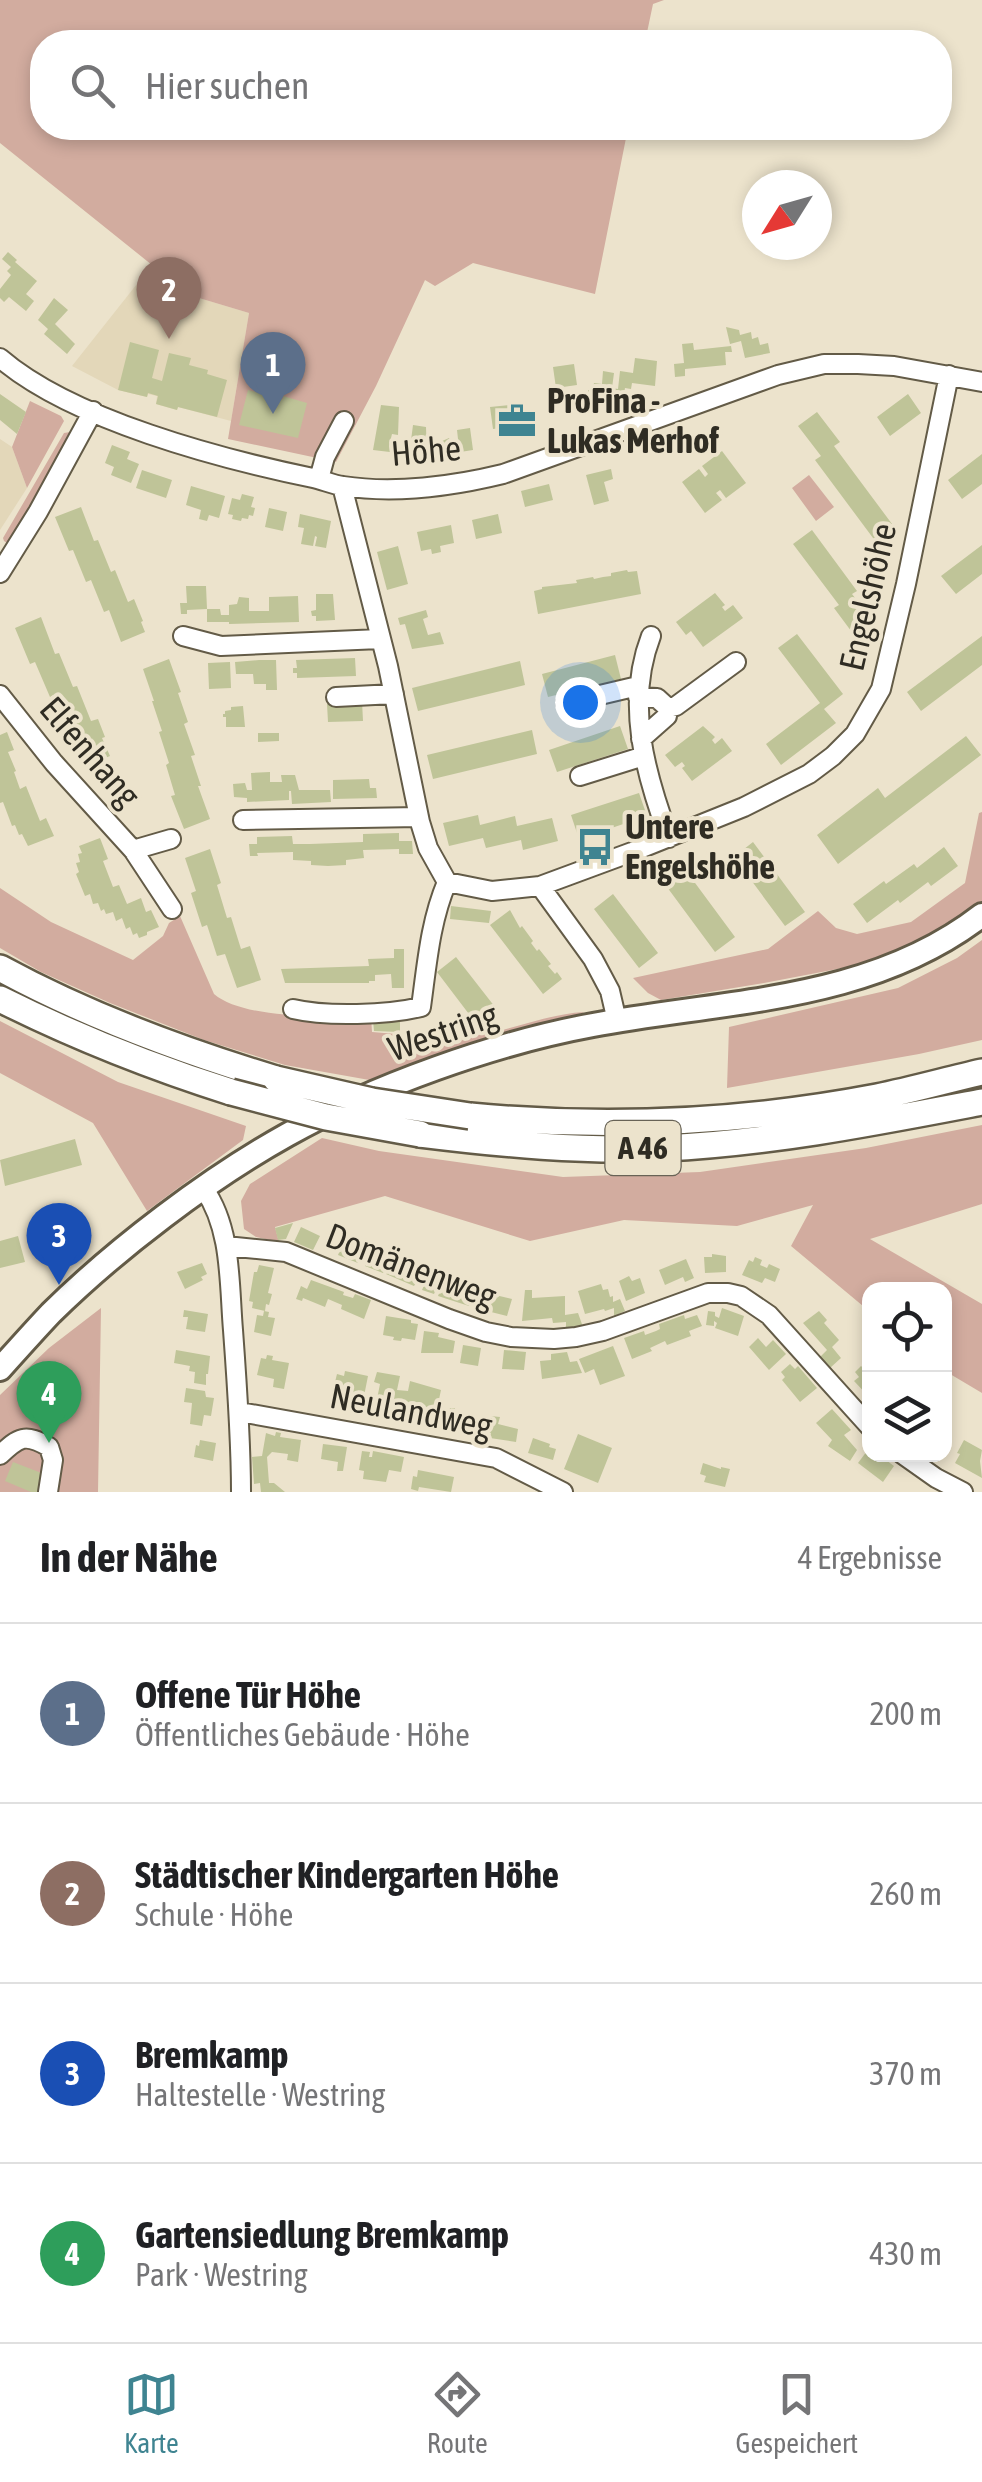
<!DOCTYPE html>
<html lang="de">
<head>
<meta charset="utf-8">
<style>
	:root { --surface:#fff; --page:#f6f6f6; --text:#202124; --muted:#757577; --line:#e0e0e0; --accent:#3f8491 }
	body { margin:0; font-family:"Asap Condensed",sans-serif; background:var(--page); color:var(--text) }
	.controls { position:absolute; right:30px; bottom:30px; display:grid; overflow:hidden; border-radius:20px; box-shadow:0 5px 15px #0003 }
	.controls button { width:90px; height:90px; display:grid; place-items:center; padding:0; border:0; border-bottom:2px solid var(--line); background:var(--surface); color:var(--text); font:50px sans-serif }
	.compass { position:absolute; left:742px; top:170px; width:90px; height:90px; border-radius:50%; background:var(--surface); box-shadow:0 5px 15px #0003; rotate:233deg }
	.you { position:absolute; left:580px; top:702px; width:35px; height:35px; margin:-25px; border:8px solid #fff; border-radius:50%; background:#1a73e8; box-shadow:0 0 0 15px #1a73e833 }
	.badge { display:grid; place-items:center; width:65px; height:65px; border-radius:50%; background:var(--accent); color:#fff; font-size:32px; font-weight:700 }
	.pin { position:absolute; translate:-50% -82px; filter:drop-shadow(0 2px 5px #0008) }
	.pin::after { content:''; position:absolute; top:52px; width:35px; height:30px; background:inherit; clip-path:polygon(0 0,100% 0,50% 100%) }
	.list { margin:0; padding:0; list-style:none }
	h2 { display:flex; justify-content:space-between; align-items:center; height:130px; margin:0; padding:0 40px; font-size:42px }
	h2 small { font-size:32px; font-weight:400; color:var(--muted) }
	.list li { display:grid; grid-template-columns:65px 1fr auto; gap:30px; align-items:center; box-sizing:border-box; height:180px; padding:0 40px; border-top:2px solid var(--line) }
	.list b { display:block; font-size:38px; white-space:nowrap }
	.list p { margin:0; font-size:32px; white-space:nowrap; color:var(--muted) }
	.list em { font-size:32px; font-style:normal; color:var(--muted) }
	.icon { flex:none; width:55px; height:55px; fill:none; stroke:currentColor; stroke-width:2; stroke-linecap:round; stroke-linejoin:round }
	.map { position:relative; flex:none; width:982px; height:1492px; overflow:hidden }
	.search { position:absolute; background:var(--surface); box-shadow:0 5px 15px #0003; left:30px; right:30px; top:30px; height:110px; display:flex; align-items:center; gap:25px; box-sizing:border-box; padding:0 35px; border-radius:40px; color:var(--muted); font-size:38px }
	.sheet { height:850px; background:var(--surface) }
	nav { display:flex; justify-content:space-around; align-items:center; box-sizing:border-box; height:140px; border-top:2px solid var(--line); background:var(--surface); font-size:28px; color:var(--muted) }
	nav a { display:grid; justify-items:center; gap:5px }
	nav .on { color:var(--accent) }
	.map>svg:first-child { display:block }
	.built { fill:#e3d7b9 }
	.green { fill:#d2ac9f }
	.building { fill:#bfc498 }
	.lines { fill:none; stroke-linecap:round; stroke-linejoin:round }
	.minor-casing { stroke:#635b47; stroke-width:22 }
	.major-casing { stroke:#635b47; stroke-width:28 }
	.highway-casing { stroke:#635b47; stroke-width:30 }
	.minor { stroke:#fff; stroke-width:18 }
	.major { stroke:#fff; stroke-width:22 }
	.highway { stroke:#fff; stroke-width:25 }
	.highway-bridge-casing { stroke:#635b47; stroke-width:30; stroke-linecap:butt }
	.highway-bridge { stroke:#fff; stroke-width:25 }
	.labels { text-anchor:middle; stroke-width:8; stroke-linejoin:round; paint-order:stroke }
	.shield { fill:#ece3cc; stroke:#686356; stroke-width:2.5 }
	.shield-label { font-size:32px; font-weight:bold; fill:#2f2c23 }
	.poi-label { font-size:35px; font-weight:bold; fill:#2f2c23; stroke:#ece3cc; text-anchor:start }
	.street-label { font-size:35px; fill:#2f2c23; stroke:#ece3cc }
</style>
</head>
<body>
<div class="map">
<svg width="982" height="1492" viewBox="0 0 982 1492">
	<rect width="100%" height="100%" fill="#ece3cc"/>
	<path class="built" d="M152,265L169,289L249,313L231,421L178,407L177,410L156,404L157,396L148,394L147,397L118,390L72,366Z
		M0,439L12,447L27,488L0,530Z"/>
	<path class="green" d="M0,0H664L653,4L645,42H42V128H628L595,294L473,263L435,286L425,280L376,386L336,462L228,439L249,313L169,289L159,291L152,265L0,143Z
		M30,401L61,416L64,421L27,488L12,447Z
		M70,432L74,435L12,541L7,543L4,541L3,538L64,433Z
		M809,475L834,507L816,521L792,488Z
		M982,812V901L917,942L853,966L764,983L661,1000L648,993L633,978L768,949L818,911L836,928L857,934L911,922L965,883L979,813Z
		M0,888L51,922L133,960L163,936L169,923L180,916L214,994C244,1020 331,1016 371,1017L372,1032C406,1035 441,1038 475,1035C512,1031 546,1014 584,1012L564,1022L375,1081L285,1065L204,1040L110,1003L41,972L0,948Z
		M982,940V1040L919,1054L727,1088L729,1027L898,988L957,958Z
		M0,1021L118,1082L246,1126L243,1140L147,1211L93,1123L0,1073Z
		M982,1125V1204L870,1239L982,1304V1393L945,1371L944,1290H870L869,1311L791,1246L813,1205L737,1226L624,1220L530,1241L385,1196L275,1227L279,1242L256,1237L244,1229L241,1201L250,1184L322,1138L379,1151L563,1177L700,1172L866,1148Z
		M101,1308L98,1492H0V1395L49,1348Z"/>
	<path class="building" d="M8,252L17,260L15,262L37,281L26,294L34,301L26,311L9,297L4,302L0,298V289L11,275L7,271L11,267L2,259Z
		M54,298L68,310L55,324L75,344L67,354L44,334L48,329L38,320Z
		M726,327L739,330L740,335L751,332L752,339L758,337L760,345L768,343L770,353L745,358L741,341L730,344Z
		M130,342L159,350L152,378L162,381L169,353L191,358L189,365L208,370L207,374L227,380L217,417L178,407L177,410L156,404L158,396L148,393L147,397L118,390Z
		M693,343L694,350L731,346L732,352H725L726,365L685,369V376L675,377L674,364L684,363L682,344Z
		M635,358L657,361L655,386L632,383L631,389L625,388L623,400L617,399L616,407L590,404L591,396H588V390H592L594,383L602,384L603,371L614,373L612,388L618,389L620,371L633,373Z
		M574,364L577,385L556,388L553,367Z
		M248,390L283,399V396L307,403L298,438L239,425Z
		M0,394L26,412L17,434L0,420Z
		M908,394L921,413L890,436L877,417Z
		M521,404L524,425L493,429L490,407Z
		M381,405L399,407L398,435L392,434L389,446L390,452L373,450Z
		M817,412L840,442L834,446L895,528L876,542L815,460L821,456L798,426Z
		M413,425L426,427L427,457L409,456Z
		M470,428L473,450L460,452L461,458L443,460L440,442L449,438L450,440L458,439L457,430Z
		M112,445L130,452L127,459L139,464L131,483L111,475L114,467L105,463Z
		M722,451L746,483L726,498L720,490L716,493L722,500L705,513L682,482L699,469L705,477L708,474L702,466Z
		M982,454V484L962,499L948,480Z
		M611,469L613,479L604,482L609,501L594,505L586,475Z
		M142,470L172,480L166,498L136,488Z
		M549,484L553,500L525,507L521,491Z
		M191,486L225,496L219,518L209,515L207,521L199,519L201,510L186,505Z
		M242,494L254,497L251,507L255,508L253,516L249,515L248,519L242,518L241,521L232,519L233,515L228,514L232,498L240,500Z
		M81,507L94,541L98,540L111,572L115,570L128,602L134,599L143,621L141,622L145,632L121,642L109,610L104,612L91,580L86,582L73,550L69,551L55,517Z
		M269,508L287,512L283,531L265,527Z
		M300,514L331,521L326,548L315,546L317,537L315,536L313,546L301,544L304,528L298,527Z
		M498,514L502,533L476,539L472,520Z
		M451,525L454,543L440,546L441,552L432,554L431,549L421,551L417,532Z
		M812,530L857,591L852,594L876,625L857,639L834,608L839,605L793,544Z
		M982,545V574L956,594L941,576Z
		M398,546L408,584L387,590L377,552Z
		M627,570L628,572L637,571L641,594L538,614L534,591L542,589V587L577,583L576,580L593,577L594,579L603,577L611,576V573Z
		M186,586H206L207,609H220L221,615H229V605L237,604L239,597L249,598V611H269V597L298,596L299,622L229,624V622H207V609L187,610V614H181L180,603H187Z
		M715,593L725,605L722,607L725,611L733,605L743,618L703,647L691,631L686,635L676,622Z
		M316,594H333L335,620L316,621V616H312L311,611L316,610Z
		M426,610L428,617L423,619L428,635L440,632L444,644L412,649L405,624L400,625L398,618Z
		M41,617L55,654L59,653L73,687L77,686L91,721L98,719L105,737L102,738L110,756L86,766L72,730L67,731L53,695L50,697L35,662L30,664L15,628Z
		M797,634L843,694L824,709L836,723L781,765L766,744L820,703L778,648Z
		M982,636V665L921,711L907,692Z
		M615,655L621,679L548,697L542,674Z
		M355,658L356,676L297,678V673H293V668H297L296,660Z
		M169,659L181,692L178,693L188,722L184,724L195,755L191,756L201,786H198L210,819L184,829L171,796L175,795L166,765L169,763L159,732L162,731L152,701H154L143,669Z
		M259,660H276L277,690H266V684H254L253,674H236L235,662Z
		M520,661L525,685L418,711L412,688Z
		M230,662L231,688L209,689L208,663Z
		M362,701L363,721L328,722L327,704Z
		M243,706L245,727H226V717H223V714H225V711L231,710V707Z
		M620,726L628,749L557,772L549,750Z
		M703,726L715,737L712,740L715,744L722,738L732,751L692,781L682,768L685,766L682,762L675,767L665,755Z
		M532,730L537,754L433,779L427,755Z
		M7,732L14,750L8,752L16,771L14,772L20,789L26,786L40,821L46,818L54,836L28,846L22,834L19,835L15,825L12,826L3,802L0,803V735Z
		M258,733H279V741L258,742Z
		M966,736L981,755L838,864L817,835L878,788L885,798Z
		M270,772V782H282L281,775H295L299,790H330L331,802L292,804L291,791H289V800L247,802V798L234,797L233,784L245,783L247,790H252L251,773Z
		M369,779L370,788H376L377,798L333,799V780Z
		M639,793L647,816L579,839L571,815Z
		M478,815L480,825L515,816L517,826L552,818L558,841L523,850L521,840L486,848L483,838L449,846L443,823Z
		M399,833V841H412L413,854H399V849L363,850L364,858L346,860V865L328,866L311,865V861L293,860V852L257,853L258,856H250L249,844H257V837L292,836L293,844H310L363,842V834Z
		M100,838L108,859L103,861L113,887L119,885L127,904L141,898L146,912L151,910L159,927L147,932V935L139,938L137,933L133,935L130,927L126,929L122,918L116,921L113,912L106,914L104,909L101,911L98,903L93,904L90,894L85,896L76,874L79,872L76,863L80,862L78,854L82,853L79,846Z
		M753,842L805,912L785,926L734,857Z
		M944,847L958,866L931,886L928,882L900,903L898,900L867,923L853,904L884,881L886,884L914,864L917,868Z
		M210,849L221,883L217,885L227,918L231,917L241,949L250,946L261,980L237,988L225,954L217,956L207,925L202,927L191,893L196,891L185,858Z
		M684,868L735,937L715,952L664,883Z
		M613,894L658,953L639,968L594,909Z
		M451,906L491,911L489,923L450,919Z
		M510,910L520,928L522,926L533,941L531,943L537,951L539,949L551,964L548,966L555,974L557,972L562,979L543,994L490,925Z
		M394,949H404V988H392L391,974L375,975V981H369V983H285L281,969L369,966L368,959L394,958Z
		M456,957L495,1007L475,1022L437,972Z
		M400,1019V1032L374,1031L373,1020Z
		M75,1139L82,1165L5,1186L0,1160Z
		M293,1223L286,1239L278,1240L275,1228Z
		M301,1227L320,1236L313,1250L294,1242Z
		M18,1236L25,1262L0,1268V1241Z
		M340,1238L348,1242L349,1238L358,1241L356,1245L364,1248L358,1263L338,1255L341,1248L337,1246Z
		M370,1254L388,1261L391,1254L405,1260L403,1264L411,1268L412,1264L422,1268L417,1280L425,1282L424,1285L416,1283L414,1286L386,1274L388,1269L386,1268L383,1273L365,1266Z
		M712,1254L726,1256V1272L705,1273L704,1257H712Z
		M755,1257L762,1260L760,1265L767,1268L769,1264L780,1269L775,1282L765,1278L762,1283L742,1275L749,1260L753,1262Z
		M686,1259L694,1278L685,1282L683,1277L665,1285L659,1270Z
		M202,1263L207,1274L201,1277L203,1280L185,1289L177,1272Z
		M259,1265L274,1268L268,1293L272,1294L269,1305L266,1304L265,1311L252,1308L253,1302L249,1301L254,1272H257Z
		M430,1272L441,1277L434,1294L422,1290Z
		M629,1276L632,1281L640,1278L645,1293L626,1301L619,1281Z
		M311,1280L344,1292L343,1295L353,1298L355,1294L371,1300L364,1319L341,1309L342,1305L328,1299L325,1307L303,1298L302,1301L296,1299L301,1286L307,1289Z
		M466,1280L477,1284L469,1306L438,1296L444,1281L464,1288Z
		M601,1284L603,1290L608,1289L610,1297L613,1296V1302L620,1299L625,1311L614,1316V1308L605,1311L604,1309L585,1314L578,1291Z
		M525,1290H532V1298L565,1296V1315L578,1313L583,1327L566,1330V1322L553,1323L552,1318L522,1321Z
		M491,1294L512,1299L507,1316L487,1311Z
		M722,1308L744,1316L738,1336L715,1328L717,1323L714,1321V1326L706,1325L708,1311L715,1312V1316L719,1318Z
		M184,1310L208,1314L205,1332L186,1329L188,1317H183Z
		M264,1311L269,1312L268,1317L275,1318L271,1336L254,1332L257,1315L263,1316Z
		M819,1311L827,1320L824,1323L839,1340L832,1347L841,1358L830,1368L820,1357L827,1350L803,1323Z
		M684,1315L685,1319L697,1315L702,1326L689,1331L691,1336L667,1345L665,1341L650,1348L652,1351L632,1359L624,1338L644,1331L645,1335L656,1331L660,1329L659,1324Z
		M386,1316L411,1320V1323L418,1324L415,1340L402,1338L401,1341L393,1340L394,1337L383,1335Z
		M424,1331L439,1333L438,1337L455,1341L453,1353H421Z
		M758,1338L766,1347L773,1340L786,1354L769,1370L749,1347Z
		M463,1345L481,1348L478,1366L460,1363Z
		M613,1346L625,1376L600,1385L594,1369L585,1373L579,1359Z
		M176,1350L210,1356L208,1374H206V1385L194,1383L195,1372L189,1371L190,1366L174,1363Z
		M504,1350L526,1352L524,1370L502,1369Z
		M567,1352L570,1362L577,1361L582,1373L542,1379L540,1361L551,1360V1354Z
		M267,1355L273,1356L272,1360L289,1363L284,1389L273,1387L274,1379L257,1375L261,1358L266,1359Z
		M790,1364L795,1369L798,1366L817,1388L800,1402L782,1380L785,1377L781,1372Z
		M861,1366L870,1374V1398L854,1381L859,1377L855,1372Z
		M345,1371L368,1376L364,1396L338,1392L339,1387L334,1386L337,1374L344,1376Z
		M377,1372L400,1376L397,1390L408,1391L410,1381L441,1390L438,1404L434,1403L433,1410L377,1399L380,1384L374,1382Z
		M186,1388L205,1391L206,1397L214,1398L211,1416L204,1415L202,1426L190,1424L192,1403L184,1402Z
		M450,1408H455L454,1415L482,1422L479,1436L451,1431L452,1425H447Z
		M832,1409L851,1430L844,1435L857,1450L850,1461L828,1446L832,1440L816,1423Z
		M490,1416L500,1417L498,1424L518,1429L516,1442L490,1438L491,1433L487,1432Z
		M276,1432L281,1433L280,1437L301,1440L298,1462L287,1460L288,1454L272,1452L267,1457L269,1483H274L285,1492H261L260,1483L254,1484L252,1457L262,1456L266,1433L275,1436Z
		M578,1434L612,1448L598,1483L564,1469Z
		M533,1438L550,1444L549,1447L556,1449L553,1460L528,1453Z
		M200,1440L216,1443L213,1461L194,1457L196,1445L199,1446Z
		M964,1440L982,1450L980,1461L982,1478L955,1463L960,1454L957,1453Z
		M323,1444L347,1447L343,1471H337L338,1462L321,1459Z
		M870,1447V1454H878L894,1466L883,1482L858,1463Z
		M362,1451L370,1452L369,1457H372L373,1451L404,1457L401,1472L389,1470L386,1482L363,1479L364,1471L359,1470Z
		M13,1462L44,1474L40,1492H31L5,1481Z
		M703,1463L721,1469V1467L730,1469L725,1487L704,1482L706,1476L700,1474Z
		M418,1470L454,1477L451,1492L419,1487L418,1491L411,1489L413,1476L417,1477Z"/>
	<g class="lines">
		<g class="minor-casing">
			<path id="minor" d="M0,358C72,420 221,459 313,478C323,480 333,485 343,486C394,494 454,486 503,474L778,375L824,364H858L894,366L982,382
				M319,479L325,457L344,421
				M342,486L388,666L420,822L428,848L447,882L492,891L540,886L632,852L744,807L809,774L833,756L855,734L881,689L906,584L949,375
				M0,573L38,512L93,411
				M183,636L221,646L380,639
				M651,636C625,703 645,773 669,838
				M0,695L54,763L133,850L172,909
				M336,697L394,694
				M638,697L657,698L668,708L676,706L736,662
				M566,703L638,686
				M641,739L667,716
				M580,776L644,756
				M243,820L419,817
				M133,850L171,839
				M540,886L593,959L610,991L617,1021
				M293,1009C327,1017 387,1015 421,1007C427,964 430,922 447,882
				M204,1189C232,1229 229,1283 233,1330C237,1384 241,1438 241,1492
				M226,1246L286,1252L449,1319L486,1332L511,1337L554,1339L576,1337L603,1331L708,1293H728L741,1296L769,1315L870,1427
				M240,1412L496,1458L563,1492
				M902,1454L936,1478L963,1492
				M0,1455C19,1437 25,1433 49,1447L53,1460L48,1492"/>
		</g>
		<g class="major-casing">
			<path id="major" d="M0,1369C17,1350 34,1331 51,1313C116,1249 208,1179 287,1135C374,1086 495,1043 593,1025C726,1000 870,1002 982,915"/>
		</g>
		<g class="highway-casing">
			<path id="highway" d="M0,968C88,1016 180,1050 276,1079
				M0,999C74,1036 152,1067 231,1092
				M470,1116C607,1129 741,1123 877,1097C912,1090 947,1080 982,1072
				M420,1134C501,1144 583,1152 664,1148C771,1143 877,1122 982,1102"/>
		</g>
		<use href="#minor" class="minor"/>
		<use href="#major" class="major"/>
		<use href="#highway" class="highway"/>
		<g class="highway-bridge-casing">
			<path id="highway-bridge" d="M276,1079L372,1101L470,1116
				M231,1092L326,1117L420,1134"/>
		</g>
		<use href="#highway-bridge" class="highway-bridge"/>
	</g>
	<defs>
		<g id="office-bare" transform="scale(3)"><path d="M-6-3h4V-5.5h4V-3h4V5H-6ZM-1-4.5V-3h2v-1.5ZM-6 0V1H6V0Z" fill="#3f8491" stroke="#ece3cc" stroke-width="2.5" paint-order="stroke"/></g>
		<g id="bus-bare" transform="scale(3)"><path d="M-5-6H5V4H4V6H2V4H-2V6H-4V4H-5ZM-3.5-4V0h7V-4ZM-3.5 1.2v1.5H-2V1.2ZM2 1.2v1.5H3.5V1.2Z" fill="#3f8491" stroke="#ece3cc" stroke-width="2.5" paint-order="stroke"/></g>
	</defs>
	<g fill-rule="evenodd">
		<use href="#office-bare" x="517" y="421"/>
		<use href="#bus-bare" x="595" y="847"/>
	</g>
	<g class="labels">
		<rect class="shield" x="605.5" y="1121" width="75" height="54" rx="8"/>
		<g class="shield-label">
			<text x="643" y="1159">A 46</text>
		</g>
		<g class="poi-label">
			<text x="547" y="413">ProFina -<tspan x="547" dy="40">Lukas Merhof</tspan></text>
			<text x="625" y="839">Untere<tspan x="625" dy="40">Engelshöhe</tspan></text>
		</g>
		<g class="street-label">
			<text transform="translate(426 451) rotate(-5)" y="12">Höhe</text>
			<text transform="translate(868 597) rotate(-77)" y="12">Engelshöhe</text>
			<text transform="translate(90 752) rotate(49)" y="12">Elfenhang</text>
			<text transform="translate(443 1032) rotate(-19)" y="12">Westring</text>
			<text transform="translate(411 1266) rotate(21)" y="12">Domänenweg</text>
			<text transform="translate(411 1411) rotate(11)" y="12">Neulandweg</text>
		</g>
	</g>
</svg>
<div class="controls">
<button><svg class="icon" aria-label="locate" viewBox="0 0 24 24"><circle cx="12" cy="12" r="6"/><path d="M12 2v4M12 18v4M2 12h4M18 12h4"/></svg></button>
<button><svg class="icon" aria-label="layers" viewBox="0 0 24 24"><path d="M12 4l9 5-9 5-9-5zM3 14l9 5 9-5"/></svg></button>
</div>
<svg class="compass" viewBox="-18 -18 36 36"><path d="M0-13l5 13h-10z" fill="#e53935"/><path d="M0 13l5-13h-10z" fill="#757577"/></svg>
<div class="you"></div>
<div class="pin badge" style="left:273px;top:414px;background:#5c6f8a">1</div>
<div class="pin badge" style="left:169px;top:339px;background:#8d6e63">2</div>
<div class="pin badge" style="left:59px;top:1285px;background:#1a4fb4">3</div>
<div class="pin badge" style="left:49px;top:1443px;background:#2e9e5b">4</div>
<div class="search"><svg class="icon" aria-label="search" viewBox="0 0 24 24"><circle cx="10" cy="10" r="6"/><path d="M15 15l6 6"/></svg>Hier suchen</div>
</div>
<section class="sheet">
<h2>In der Nähe<small>4 Ergebnisse</small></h2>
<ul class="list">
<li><span class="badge" style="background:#5c6f8a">1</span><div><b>Offene Tür Höhe</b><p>Öffentliches Gebäude · Höhe</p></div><em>200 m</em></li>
<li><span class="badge" style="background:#8d6e63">2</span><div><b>Städtischer Kindergarten Höhe</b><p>Schule · Höhe</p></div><em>260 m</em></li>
<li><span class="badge" style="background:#1a4fb4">3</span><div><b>Bremkamp</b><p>Haltestelle · Westring</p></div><em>370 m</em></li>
<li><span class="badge" style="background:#2e9e5b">4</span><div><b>Gartensiedlung Bremkamp</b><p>Park · Westring</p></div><em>430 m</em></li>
</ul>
</section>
<nav>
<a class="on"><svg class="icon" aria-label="map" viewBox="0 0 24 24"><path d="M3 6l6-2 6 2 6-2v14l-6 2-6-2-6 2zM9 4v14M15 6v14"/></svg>Karte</a>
<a><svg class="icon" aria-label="directions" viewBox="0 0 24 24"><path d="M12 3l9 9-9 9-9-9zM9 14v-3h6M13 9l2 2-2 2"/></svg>Route</a>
<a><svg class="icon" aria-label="saved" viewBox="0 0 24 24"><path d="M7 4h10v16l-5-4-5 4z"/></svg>Gespeichert</a>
</nav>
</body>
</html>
